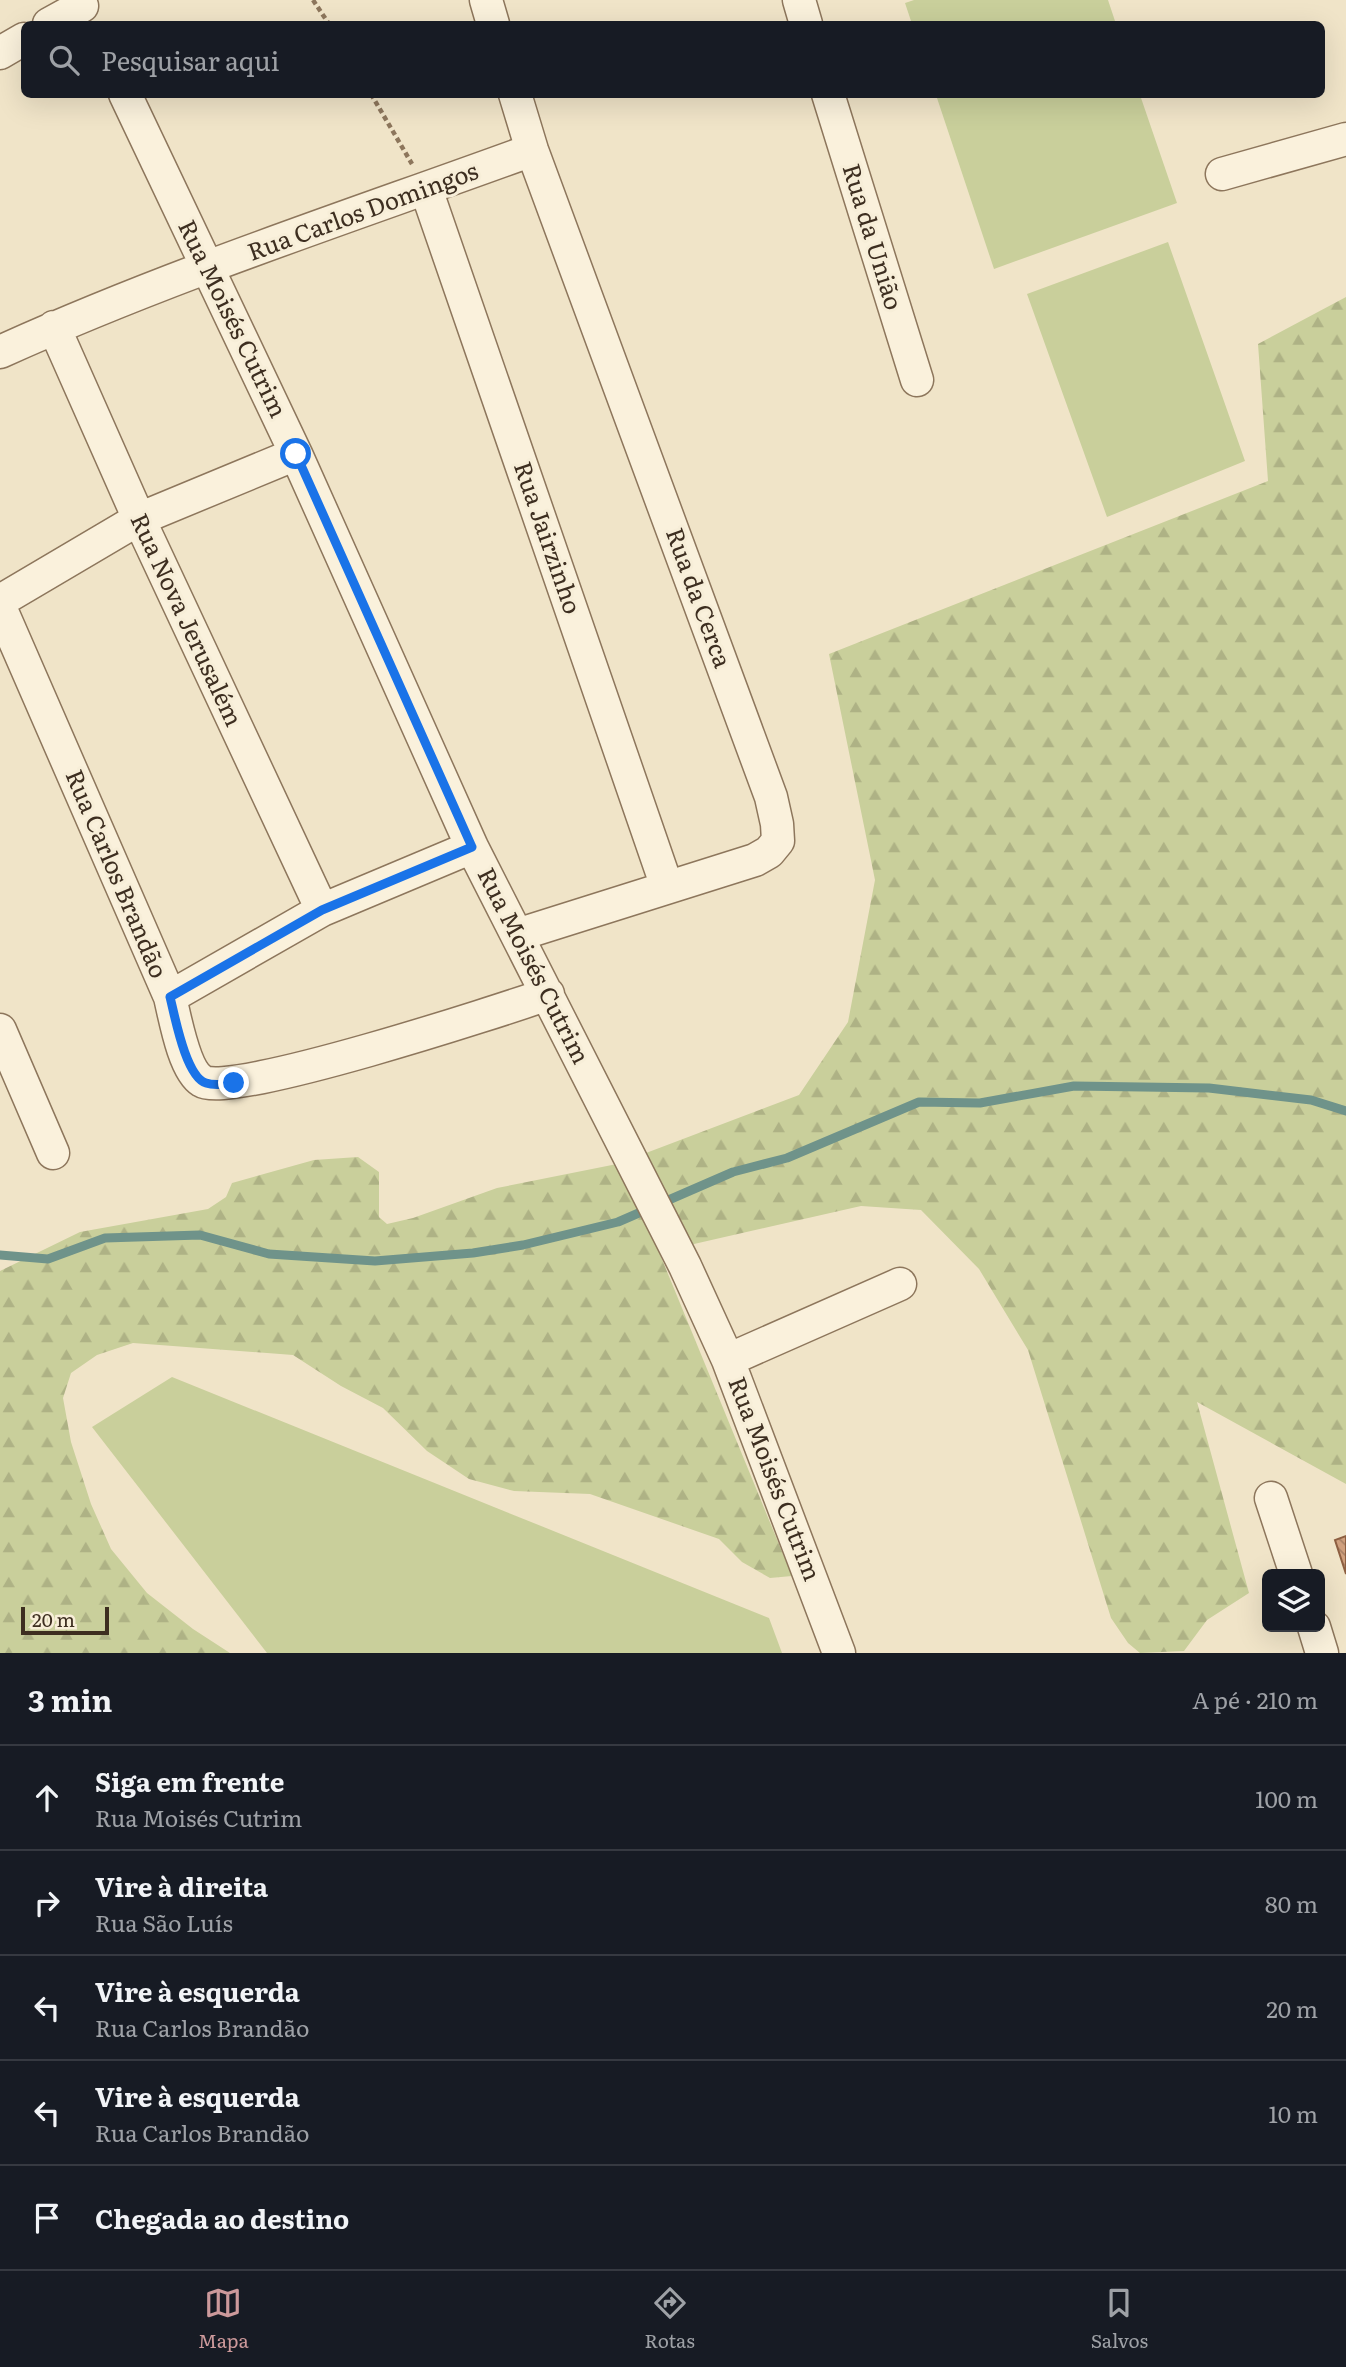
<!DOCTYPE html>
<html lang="pt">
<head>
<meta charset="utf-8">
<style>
	:root { --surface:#171b24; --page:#242831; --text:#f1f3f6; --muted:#9ea1a6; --line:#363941; --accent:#cc999b }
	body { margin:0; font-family:Literata,serif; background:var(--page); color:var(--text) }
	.controls { position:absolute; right:21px; bottom:21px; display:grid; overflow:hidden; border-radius:10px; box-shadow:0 7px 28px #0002 }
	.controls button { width:63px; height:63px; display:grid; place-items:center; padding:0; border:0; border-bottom:2px solid var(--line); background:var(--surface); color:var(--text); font:35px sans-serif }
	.scale { position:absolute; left:21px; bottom:18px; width:88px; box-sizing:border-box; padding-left:7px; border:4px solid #3d2e20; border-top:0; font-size:19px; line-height:24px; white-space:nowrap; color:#3d2e20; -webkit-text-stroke:5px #f7eed8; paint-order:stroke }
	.stop { position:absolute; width:21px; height:21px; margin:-16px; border:5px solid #1a73e8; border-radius:50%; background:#fff }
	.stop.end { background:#1a73e8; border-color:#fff; box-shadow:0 2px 7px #0008 }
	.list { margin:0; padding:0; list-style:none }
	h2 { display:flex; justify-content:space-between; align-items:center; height:91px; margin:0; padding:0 28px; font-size:30px }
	h2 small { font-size:23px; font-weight:400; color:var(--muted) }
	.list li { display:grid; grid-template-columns:46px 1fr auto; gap:21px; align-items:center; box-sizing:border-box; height:105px; padding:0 28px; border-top:2px solid var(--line) }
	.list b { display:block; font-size:26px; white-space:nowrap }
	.list p { margin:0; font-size:23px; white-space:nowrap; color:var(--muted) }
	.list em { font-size:23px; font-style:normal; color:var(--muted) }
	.icon { flex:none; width:38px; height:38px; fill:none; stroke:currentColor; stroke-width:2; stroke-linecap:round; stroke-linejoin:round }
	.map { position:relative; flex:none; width:1346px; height:1653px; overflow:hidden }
	.search { position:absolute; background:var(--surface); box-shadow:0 7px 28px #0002; left:21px; right:21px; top:21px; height:77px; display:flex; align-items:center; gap:18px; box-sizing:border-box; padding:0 24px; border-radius:10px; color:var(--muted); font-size:26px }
	.sheet { height:616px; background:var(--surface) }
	nav { display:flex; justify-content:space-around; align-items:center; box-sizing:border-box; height:98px; border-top:2px solid var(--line); background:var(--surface); font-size:19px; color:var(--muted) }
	nav a { display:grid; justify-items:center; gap:4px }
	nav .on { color:var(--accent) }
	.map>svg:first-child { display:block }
	.grass { fill:#c9cf9b }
	.forest { fill:url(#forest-firs) }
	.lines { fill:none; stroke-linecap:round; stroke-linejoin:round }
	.stream { stroke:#6f938a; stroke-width:9 }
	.building { fill:url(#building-back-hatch); stroke:#8d5f41; stroke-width:2 }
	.minor-casing { stroke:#8d765c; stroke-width:35 }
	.path { stroke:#8d765c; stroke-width:4.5; stroke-dasharray:5 3.5; stroke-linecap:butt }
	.minor { stroke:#faf1dc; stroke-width:32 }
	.route { stroke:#1a73e8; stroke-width:9 }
	.labels { text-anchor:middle; stroke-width:6; stroke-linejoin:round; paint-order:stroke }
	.street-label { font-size:24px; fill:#3d2e20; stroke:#f7eed8 }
</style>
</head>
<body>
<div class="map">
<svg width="1346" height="1653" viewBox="0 0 1346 1653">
	<defs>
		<pattern id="forest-firs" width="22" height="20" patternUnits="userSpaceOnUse" patternTransform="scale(1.75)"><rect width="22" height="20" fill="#c9cf9b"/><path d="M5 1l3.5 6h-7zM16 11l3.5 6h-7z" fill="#aeb285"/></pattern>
		<pattern id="building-back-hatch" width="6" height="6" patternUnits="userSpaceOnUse" patternTransform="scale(1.75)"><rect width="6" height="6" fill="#cf9f7d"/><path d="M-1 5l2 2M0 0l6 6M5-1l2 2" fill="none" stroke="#a98266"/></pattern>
	</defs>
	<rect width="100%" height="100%" fill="#f0e4c8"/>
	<path class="grass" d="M914,0H1108L1116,24H912L905,3Z
		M936,95H1140L1177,203L994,269Z
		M1168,242L1245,461L1107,517L1027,294Z
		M172,1377L769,1618L782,1653H267L92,1427Z"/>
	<path class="forest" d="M1346,297V1484L1197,1402L1249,1593L1207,1620L1184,1651L1140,1653L1128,1643L1111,1618L1028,1350L979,1269L921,1210L861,1206L659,1252L792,1576L770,1578L742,1562L719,1539L590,1494L514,1491L469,1479L427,1451L383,1408L341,1386L293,1355L133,1343L97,1355L71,1373L63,1398L71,1442L91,1504L111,1549L147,1593L193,1629L230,1653H0V1271L80,1232L208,1209L226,1197L232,1183L314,1160L358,1157L379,1172V1217L387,1224L413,1218L497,1188L617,1164L799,1095L848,1022L875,880L829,654L1268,481L1258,344Z"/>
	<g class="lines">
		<path class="stream" d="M0,1255L48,1259L105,1238L200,1235L269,1254L375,1261L473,1253L523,1245L618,1222L733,1172L787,1158L919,1102L980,1103L1074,1086L1209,1088L1311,1100L1346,1111"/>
	</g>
	<path class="building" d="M1346,1536V1574L1335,1540Z"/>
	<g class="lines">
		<g class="minor-casing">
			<path id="minor" d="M486,0L493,24
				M799,0L806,24
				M49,24L82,6
				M0,53L24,39
				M125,94L296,454L472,847L685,1266L728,1360L839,1653
				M515,94L532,150L771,797L777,824L778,841L769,852L755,860L517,935
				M828,94L917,380
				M1222,174L1346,139
				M426,189L667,887
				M54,327L139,519L322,910
				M0,352C172,274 354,215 532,150
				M0,601L139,519L296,454
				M0,607L170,997C175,1018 184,1070 202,1081C230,1099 502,1010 548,994
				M170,997L322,910L472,847
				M0,1030L53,1153
				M728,1360L900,1284
				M1271,1498L1296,1574
				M1314,1627L1322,1653"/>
		</g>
		<path class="path" d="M313,0L329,24
			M371,94L412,164"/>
		<use href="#minor" class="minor"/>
	</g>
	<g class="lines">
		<path class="route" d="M234,1083C225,1084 215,1086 206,1083C186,1077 175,1017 170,997L322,910L472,847L296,454"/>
	</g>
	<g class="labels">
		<g class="street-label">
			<text transform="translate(363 212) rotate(-20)" y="8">Rua Carlos Domingos</text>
			<text transform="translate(872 237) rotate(73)" y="8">Rua da União</text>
			<text transform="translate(232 319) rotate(64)" y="8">Rua Moisés Cutrim</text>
			<text transform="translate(547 538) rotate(71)" y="8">Rua Jairzinho</text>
			<text transform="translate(698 598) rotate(70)" y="8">Rua da Cerca</text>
			<text transform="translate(186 620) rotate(65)" y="8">Rua Nova Jerusalém</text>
			<text transform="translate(116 874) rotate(67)" y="8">Rua Carlos Brandão</text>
			<text transform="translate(533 966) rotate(63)" y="8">Rua Moisés Cutrim</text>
			<text transform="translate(774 1479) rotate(69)" y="8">Rua Moisés Cutrim</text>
		</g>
	</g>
</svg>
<div class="controls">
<button><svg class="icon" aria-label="layers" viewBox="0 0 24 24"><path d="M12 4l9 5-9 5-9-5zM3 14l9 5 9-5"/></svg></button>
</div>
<div class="scale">20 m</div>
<div class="stop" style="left:296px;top:454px"></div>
<div class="stop end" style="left:234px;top:1083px"></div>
<div class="search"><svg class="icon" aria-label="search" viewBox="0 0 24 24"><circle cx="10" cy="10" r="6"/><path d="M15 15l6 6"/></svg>Pesquisar aqui</div>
</div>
<section class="sheet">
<h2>3 min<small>A pé · 210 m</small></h2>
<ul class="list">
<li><svg class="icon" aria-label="ahead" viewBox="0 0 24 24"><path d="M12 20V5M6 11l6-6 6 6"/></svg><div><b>Siga em frente</b><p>Rua Moisés Cutrim</p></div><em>100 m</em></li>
<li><svg class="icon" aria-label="right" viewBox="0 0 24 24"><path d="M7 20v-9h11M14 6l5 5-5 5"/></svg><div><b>Vire à direita</b><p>Rua São Luís</p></div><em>80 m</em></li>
<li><svg class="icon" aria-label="left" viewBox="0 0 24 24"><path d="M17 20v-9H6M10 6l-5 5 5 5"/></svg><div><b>Vire à esquerda</b><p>Rua Carlos Brandão</p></div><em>20 m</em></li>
<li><svg class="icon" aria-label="left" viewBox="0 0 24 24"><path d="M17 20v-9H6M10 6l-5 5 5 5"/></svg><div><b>Vire à esquerda</b><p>Rua Carlos Brandão</p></div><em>10 m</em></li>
<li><svg class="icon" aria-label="arrive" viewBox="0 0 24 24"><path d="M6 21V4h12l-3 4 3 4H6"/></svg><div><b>Chegada ao destino</b></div></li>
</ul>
</section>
<nav>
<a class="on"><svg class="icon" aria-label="map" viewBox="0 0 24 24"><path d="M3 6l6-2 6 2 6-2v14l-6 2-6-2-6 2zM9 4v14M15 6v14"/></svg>Mapa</a>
<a><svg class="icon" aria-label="directions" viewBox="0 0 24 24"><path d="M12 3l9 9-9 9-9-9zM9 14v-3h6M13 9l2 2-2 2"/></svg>Rotas</a>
<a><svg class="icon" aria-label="saved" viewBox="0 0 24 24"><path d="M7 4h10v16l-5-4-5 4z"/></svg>Salvos</a>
</nav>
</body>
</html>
